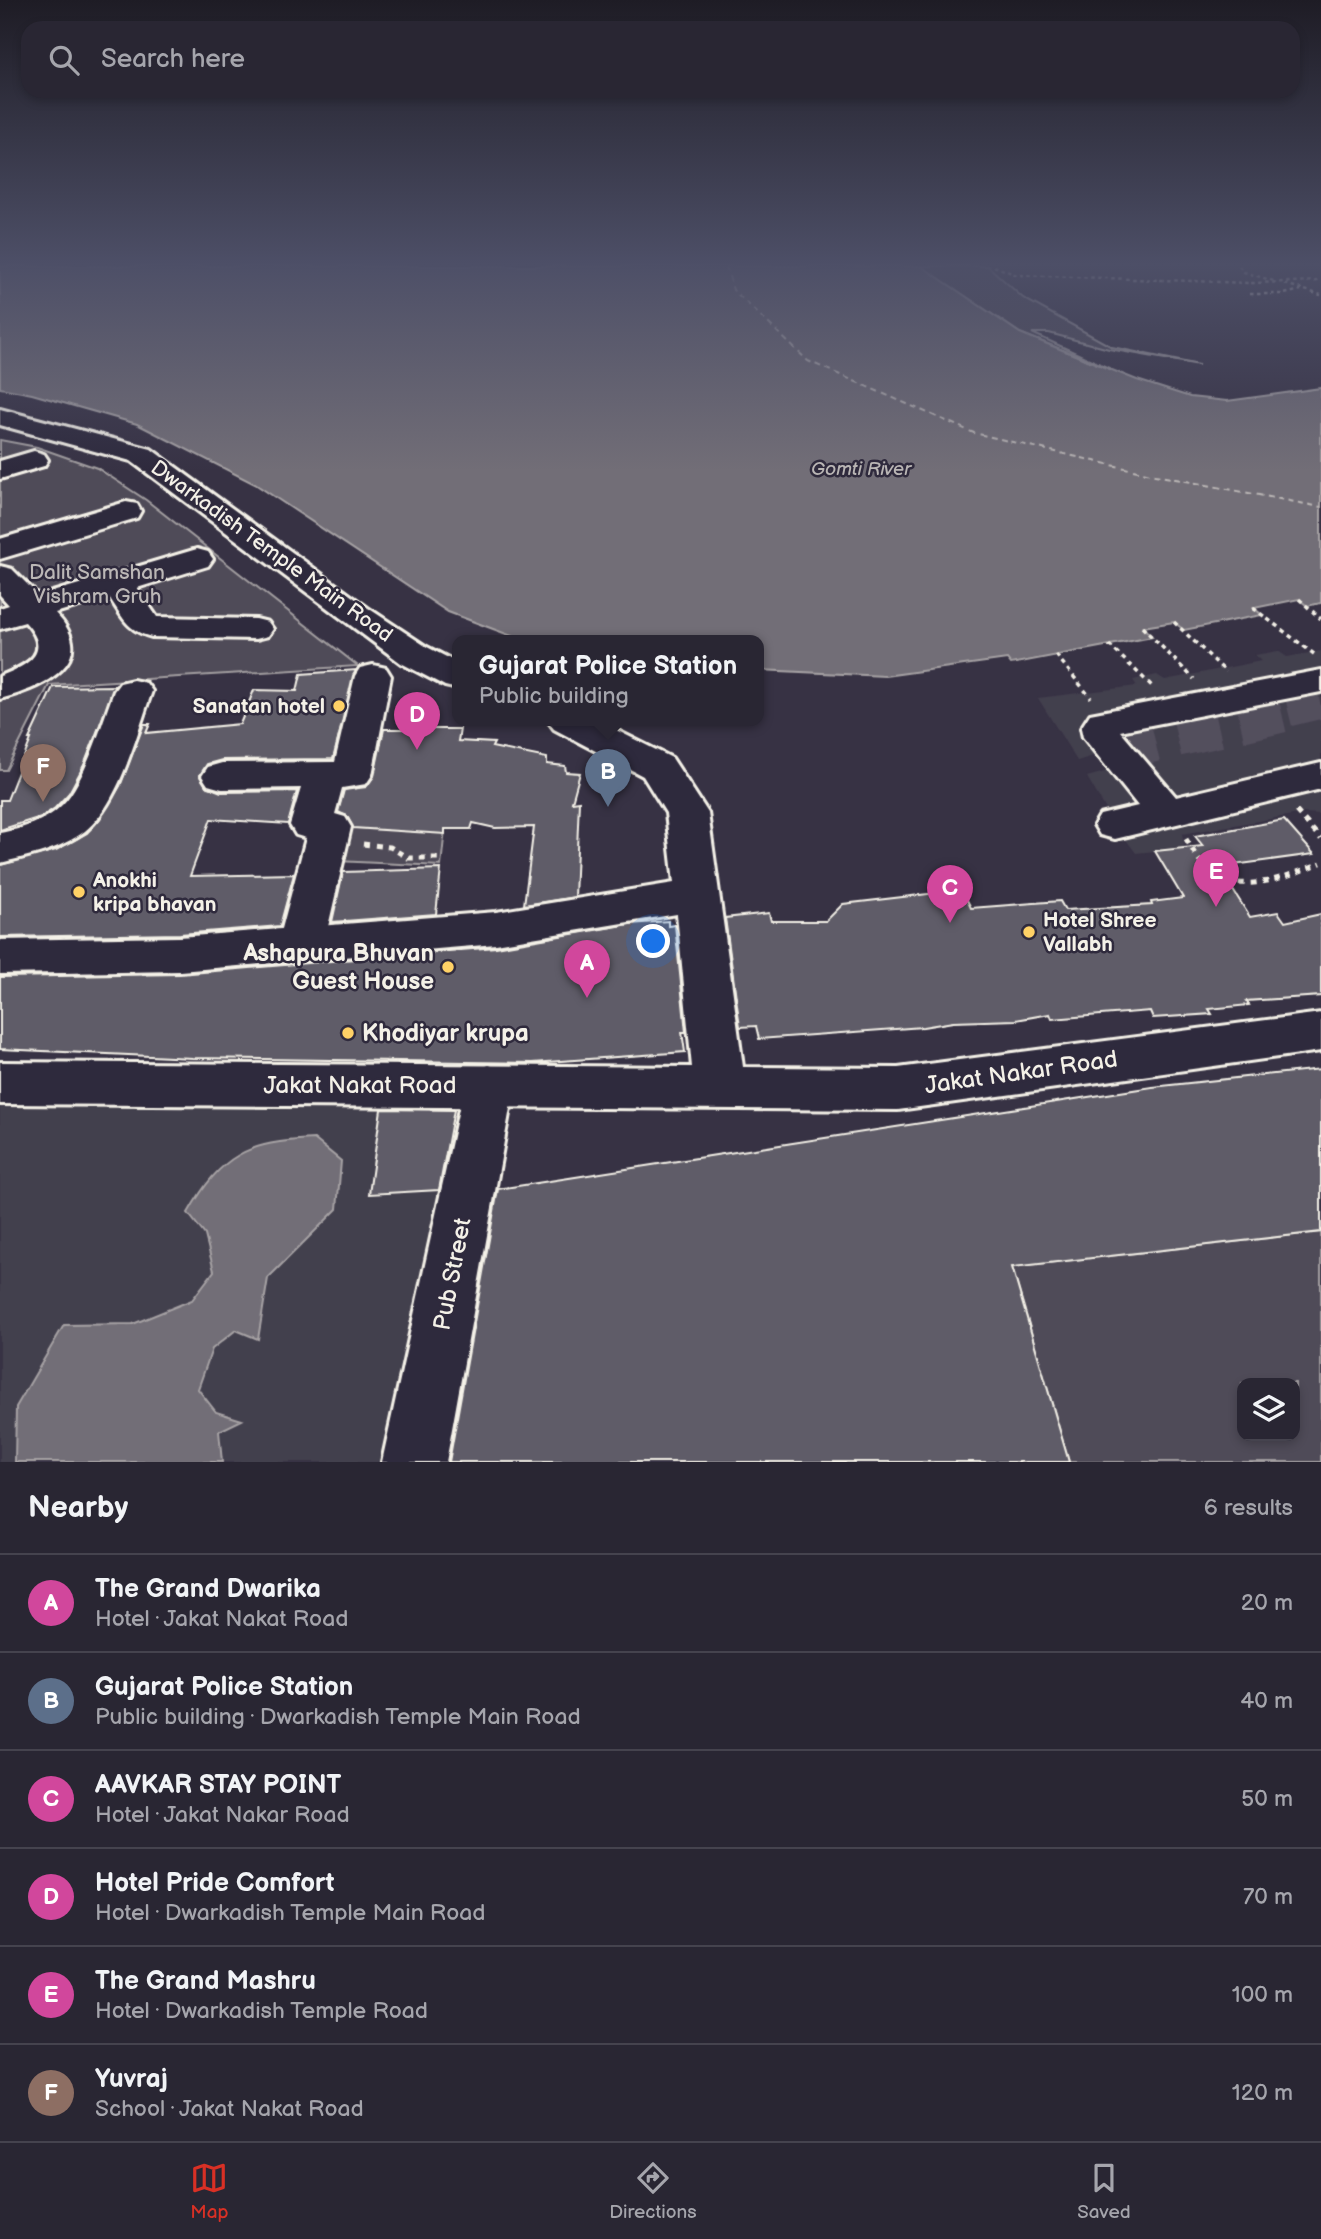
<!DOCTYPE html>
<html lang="en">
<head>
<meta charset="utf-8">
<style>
	:root { --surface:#292633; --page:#35323f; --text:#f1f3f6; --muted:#a5a5ac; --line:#45434e; --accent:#d93025 }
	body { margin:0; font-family:"Balsamiq Sans",sans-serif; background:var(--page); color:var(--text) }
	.controls { position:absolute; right:21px; bottom:21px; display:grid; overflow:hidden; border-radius:14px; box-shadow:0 4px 10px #0003 }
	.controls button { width:63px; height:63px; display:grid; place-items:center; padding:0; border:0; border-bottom:2px solid var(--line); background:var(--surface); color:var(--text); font:35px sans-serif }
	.you { position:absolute; left:654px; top:942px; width:24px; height:24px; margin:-18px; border:5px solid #fff; border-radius:50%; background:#1a73e8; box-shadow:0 0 0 10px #1a73e833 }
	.badge { display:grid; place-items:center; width:46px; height:46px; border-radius:50%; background:var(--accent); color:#fff; font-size:23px; font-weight:700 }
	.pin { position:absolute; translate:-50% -58px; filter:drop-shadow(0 2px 4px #0008) }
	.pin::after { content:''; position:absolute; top:37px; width:24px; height:21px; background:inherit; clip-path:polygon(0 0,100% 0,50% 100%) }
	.popup { position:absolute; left:452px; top:635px; width:312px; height:91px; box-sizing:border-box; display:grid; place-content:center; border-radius:14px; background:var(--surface); filter:drop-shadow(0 2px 5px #0005); font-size:23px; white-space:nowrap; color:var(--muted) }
	.popup b { font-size:26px; color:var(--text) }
	.popup::after { content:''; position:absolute; left:50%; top:100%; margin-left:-14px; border:14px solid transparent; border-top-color:var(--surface) }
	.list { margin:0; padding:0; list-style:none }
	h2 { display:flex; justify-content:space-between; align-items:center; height:91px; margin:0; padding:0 28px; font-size:30px }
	h2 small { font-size:23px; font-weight:400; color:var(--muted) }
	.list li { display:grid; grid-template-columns:46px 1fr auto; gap:21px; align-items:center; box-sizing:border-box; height:98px; padding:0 28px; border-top:2px solid var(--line) }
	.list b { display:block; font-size:26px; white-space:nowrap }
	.list p { margin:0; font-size:23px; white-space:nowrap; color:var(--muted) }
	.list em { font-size:23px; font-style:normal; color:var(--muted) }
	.icon { flex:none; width:38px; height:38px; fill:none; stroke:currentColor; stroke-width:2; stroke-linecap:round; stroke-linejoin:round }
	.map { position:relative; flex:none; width:1321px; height:1462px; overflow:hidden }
	.search { position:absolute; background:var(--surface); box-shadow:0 4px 10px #0003; left:21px; right:21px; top:21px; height:77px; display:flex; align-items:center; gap:18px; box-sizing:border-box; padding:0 24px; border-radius:21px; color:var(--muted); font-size:26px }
	.sheet { height:679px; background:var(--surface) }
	nav { display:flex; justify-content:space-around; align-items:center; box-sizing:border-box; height:98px; border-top:2px solid var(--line); background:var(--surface); font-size:19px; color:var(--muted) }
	nav a { display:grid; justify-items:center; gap:4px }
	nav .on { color:var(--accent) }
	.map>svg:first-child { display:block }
	.built { fill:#433f4e }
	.green { fill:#504b59; stroke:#a29ea0; stroke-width:2; fill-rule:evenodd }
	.water { fill:#726e77; stroke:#a6a2a4; stroke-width:2 }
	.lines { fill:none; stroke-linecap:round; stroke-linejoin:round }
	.ferry { stroke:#bab6b5; stroke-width:2; stroke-dasharray:6 4.5; stroke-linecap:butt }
	.building { fill:#5f5c67; stroke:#f4f1e8; stroke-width:2 }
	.minor-tunnel-far1 { stroke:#534f5d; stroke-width:33; stroke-dasharray:33 17; stroke-linecap:butt }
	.minor-tunnel { stroke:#534f5d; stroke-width:43; stroke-dasharray:43 22; stroke-linecap:butt }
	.minor-casing { stroke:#f4f1e8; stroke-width:6 }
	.major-casing { stroke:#f4f1e8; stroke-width:6 }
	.path-far2 { stroke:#f4f1e8; stroke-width:2.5; stroke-dasharray:3.5 3.5; stroke-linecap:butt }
	.path-far1 { stroke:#f4f1e8; stroke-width:3.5; stroke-dasharray:4.5 4.5; stroke-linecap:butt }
	.path { stroke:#f4f1e8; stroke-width:5; stroke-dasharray:6 6; stroke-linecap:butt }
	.minor { fill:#2f2a3d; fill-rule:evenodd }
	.major { fill:#2f2a3d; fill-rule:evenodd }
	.poi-dot { fill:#ffd166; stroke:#2f2a3d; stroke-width:2.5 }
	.labels { text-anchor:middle; stroke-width:5; stroke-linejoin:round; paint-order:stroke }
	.far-water-label { font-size:19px; font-style:italic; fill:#bab6b5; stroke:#2f2a3d }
	.street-label { font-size:21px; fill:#f4f1e8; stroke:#2f2a3d }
	.park-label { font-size:21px; fill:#bbb7b6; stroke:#2f2a3d }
	.poi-label { font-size:21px; font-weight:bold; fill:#f4f1e8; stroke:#2f2a3d; text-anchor:start }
	.near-poi-label { font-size:24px; font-weight:bold; fill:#f4f1e8; stroke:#2f2a3d; text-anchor:end }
	.near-street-label { font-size:24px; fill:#f4f1e8; stroke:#2f2a3d }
</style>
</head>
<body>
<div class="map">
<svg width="1321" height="1462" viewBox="0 0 1321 1462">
	<rect width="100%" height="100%" fill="#373244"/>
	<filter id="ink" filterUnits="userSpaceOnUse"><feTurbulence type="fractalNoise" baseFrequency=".0143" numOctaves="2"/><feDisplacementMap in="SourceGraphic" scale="14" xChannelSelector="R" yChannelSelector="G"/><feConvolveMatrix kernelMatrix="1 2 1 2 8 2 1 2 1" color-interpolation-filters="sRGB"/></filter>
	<g filter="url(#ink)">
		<path class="built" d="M1278,651L1287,657L1321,651V786L1318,787L1321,790V814L1304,813L1182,834L1185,848L1136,853L1115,825L1087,777L1126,766L1113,750L1077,761L1038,698L1137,686L1133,680L1157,675L1165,680L1261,661L1255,655Z
			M382,1106L454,1108L448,1189L390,1462H0V1107Z"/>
		<path class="green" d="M921,266H988L1023,298L1112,347L1199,365L1109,349L1049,333H1032L1111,369L1020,333Z
			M0,440L37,447L97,468L146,500L358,666L49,685L6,770H0Z
			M356,820L445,829L441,866L337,861L330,827L352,828Z
			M1321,1232V1462H1069L1012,1267ZM1242,1383H1295V1436H1242Z"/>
		<path class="water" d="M0,266H921L1020,333L1137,380L1190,397L1227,401L1321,388V603L1307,606L1299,599L1254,608L1262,615L1184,630L1174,622L1143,627L1152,637L1011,664L1007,659L885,676L759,670L758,641H525L448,612L255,484L137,424L32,394L0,388Z
			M314,1139L341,1161L337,1209L268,1278L258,1339L236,1330L212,1349L198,1389L216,1412L242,1420L219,1431L222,1462H15L16,1407L64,1325L133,1324L192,1300L214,1271L205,1235L188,1213C222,1154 247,1142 314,1139Z"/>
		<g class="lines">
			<path class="ferry" d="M726,266L733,290L808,361L974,433L1155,475L1321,507"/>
		</g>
		<path class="building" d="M356,670L333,759L222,760L207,764L200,775L206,786L221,792L297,791L288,824L211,819L190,876L294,874L280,926L180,934L0,937V865L56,850L87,833L99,820L120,786L144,724H150L146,733L240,724L254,690L297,691L301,674Z
			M115,686L84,765L69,793L55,808L41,817L0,830V800H7L31,739H29L53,687Z
			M384,729H460L458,741L494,743L492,747L547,758V764L565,766L566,772L580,773L572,802L579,801L575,897L524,905L534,827L495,828L473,823L471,829H445V834L353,828L347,816L338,812L344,790L366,787L374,776Z
			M1284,820L1314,854L1219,867L1212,857L1250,917L1278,912L1285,922L1321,914V996L1246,1001L1249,1005L1209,1009L1212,1014L1153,1018L1150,1011L1052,1019L1050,1014L1016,1020L953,1022L923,1027L759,1039L756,1026L740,1027L725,918L769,913L771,921H826L843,904L962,890L971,908L1060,901L1065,910L1152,905L1151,902L1183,898L1155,851L1203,846L1195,836Z
			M441,869L436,914L332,922L343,872Z
			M668,921V926L675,925L686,1032H682L685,1052L533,1063L193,1058L0,1049V977L180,974L496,947L630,924Z
			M1321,1069V1232L1012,1267L1069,1462H449L498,1189L1152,1087Z
			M381,1109L454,1110L439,1190L369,1194Z"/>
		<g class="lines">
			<path class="minor-tunnel-far1" d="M1288,710L1321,702"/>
			<path class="minor-tunnel" d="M1113,750L1295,708"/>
			<g class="minor-casing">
				<path id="minor" d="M34,451L44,454L48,460L44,466L0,479V461Z
					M126,502L137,504L141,511L137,518L0,559V539Z
					M197,549L208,552L213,559L208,566L137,588L157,617L256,619L268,622L273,629L268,636L256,639L152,637C127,631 123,617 109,597L55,613C102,661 43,688 0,699V676C29,665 53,652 25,622L0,629V608L9,605L0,595V566L12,569L39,596Z
					M373,665L386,668L391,676L372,775L366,784L342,788L335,814L345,817L351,827L324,944L317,956L301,961L285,956L278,944L306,838L296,835L290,825L301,788L222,789L208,785L202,776L208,767L222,763L335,762L355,676L360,668Z
					M1321,670V692L1120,731L1176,797L1321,763V789L1115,839L1100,835L1094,825L1100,815L1138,806L1083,737L1081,728L1090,714Z
					M133,680L146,683L152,691C137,732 120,803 85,831C61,849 29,856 0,863V833C22,829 47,821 63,804C85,782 103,721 114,691L120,683Z
					M489,1065L507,1071L514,1086L446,1462H382L464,1086L471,1071Z"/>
			</g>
			<g class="major-casing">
				<path id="major" d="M0,409L151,449L368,608L427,647L458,663V689L445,686L401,663L131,461L0,425Z
					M548,721H598L672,758L708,813L743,1067L898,1068L1321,1013V1051L898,1110L0,1104V1062L692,1067L677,914L496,944L180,971L0,974V940L180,937L496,912L674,883L666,813L643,776L554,729Z"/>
			</g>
			<path class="path-far2" d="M994,266L1017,275L1251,283L1321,281
				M1239,266L1244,272L1277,282
				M1285,284L1321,295
				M1250,294H1284L1301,290"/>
			<path class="path-far1" d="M1299,599L1321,619
				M1253,608L1314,654
				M1174,622L1226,672
				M1142,627L1194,679
				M1109,645L1153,687
				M1056,655L1091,698"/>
			<path class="path" d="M1296,811L1321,839
				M1186,839C1193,850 1199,863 1209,871C1242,897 1287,876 1321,863
				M363,844L390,847L408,858H442"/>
			<use href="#minor" class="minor"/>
			<use href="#major" class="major"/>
		</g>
	</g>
	<linearGradient id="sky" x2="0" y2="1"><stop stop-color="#1e1c25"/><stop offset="0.56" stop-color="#4d4f67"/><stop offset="1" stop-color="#4d4f67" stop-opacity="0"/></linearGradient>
	<rect width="1321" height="471" fill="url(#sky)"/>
	<g class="poi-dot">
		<circle cx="339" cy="706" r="7"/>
		<circle cx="79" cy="892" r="7"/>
		<circle cx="1029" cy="932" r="7"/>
		<circle cx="448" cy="967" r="7"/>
		<circle cx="348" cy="1033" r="7"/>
	</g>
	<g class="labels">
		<g class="far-water-label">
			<text x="861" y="475">Gomti River</text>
		</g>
		<g class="street-label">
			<text transform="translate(272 551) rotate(36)" y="7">Dwarkadish Temple Main Road</text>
		</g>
		<g class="park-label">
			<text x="97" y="579">Dalit Samshan<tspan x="97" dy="24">Vishram Gruh</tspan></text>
		</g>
		<g class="poi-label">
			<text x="325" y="713" text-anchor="end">Sanatan hotel</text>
			<text x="93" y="887">Anokhi<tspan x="93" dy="24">kripa bhavan</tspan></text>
			<text x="1043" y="927">Hotel Shree<tspan x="1043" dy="24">Vallabh</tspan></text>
		</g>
		<g class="near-poi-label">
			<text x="434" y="961">Ashapura Bhuvan<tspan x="434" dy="28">Guest House</tspan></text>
			<text x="362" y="1041" text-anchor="start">Khodiyar krupa</text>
		</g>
		<g class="near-street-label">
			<text transform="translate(1021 1072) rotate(-8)" y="8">Jakat Nakar Road</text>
			<text x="360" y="1093">Jakat Nakat Road</text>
			<text transform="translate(452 1274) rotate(-79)" y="8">Pub Street</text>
		</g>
	</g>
</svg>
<div class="controls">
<button><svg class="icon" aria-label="layers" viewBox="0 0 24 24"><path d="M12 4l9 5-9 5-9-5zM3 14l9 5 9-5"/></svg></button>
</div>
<div class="you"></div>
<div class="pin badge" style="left:587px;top:998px;background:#d1479c">A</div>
<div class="pin badge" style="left:608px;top:807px;background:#5c6f8a">B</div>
<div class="popup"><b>Gujarat Police Station</b>Public building</div>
<div class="pin badge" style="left:950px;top:923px;background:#d1479c">C</div>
<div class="pin badge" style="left:417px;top:750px;background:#d1479c">D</div>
<div class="pin badge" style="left:1216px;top:907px;background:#d1479c">E</div>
<div class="pin badge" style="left:43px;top:802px;background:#8d6e63">F</div>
<div class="search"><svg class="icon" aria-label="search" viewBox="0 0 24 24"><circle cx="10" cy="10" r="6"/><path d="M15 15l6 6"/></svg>Search here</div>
</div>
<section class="sheet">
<h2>Nearby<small>6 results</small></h2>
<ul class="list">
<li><span class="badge" style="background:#d1479c">A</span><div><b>The Grand Dwarika</b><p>Hotel · Jakat Nakat Road</p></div><em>20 m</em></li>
<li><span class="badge" style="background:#5c6f8a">B</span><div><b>Gujarat Police Station</b><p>Public building · Dwarkadish Temple Main Road</p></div><em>40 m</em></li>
<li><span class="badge" style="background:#d1479c">C</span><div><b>AAVKAR STAY POINT</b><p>Hotel · Jakat Nakar Road</p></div><em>50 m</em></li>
<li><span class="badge" style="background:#d1479c">D</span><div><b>Hotel Pride Comfort</b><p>Hotel · Dwarkadish Temple Main Road</p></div><em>70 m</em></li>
<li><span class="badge" style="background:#d1479c">E</span><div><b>The Grand Mashru</b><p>Hotel · Dwarkadish Temple Road</p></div><em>100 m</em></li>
<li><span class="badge" style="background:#8d6e63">F</span><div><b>Yuvraj</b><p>School · Jakat Nakat Road</p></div><em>120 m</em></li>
</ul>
</section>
<nav>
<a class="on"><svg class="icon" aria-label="map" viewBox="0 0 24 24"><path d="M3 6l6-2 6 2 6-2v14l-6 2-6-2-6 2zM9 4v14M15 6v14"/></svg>Map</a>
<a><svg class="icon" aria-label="directions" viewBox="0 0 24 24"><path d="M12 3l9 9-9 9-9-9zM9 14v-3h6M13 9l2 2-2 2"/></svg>Directions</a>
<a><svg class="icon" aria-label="saved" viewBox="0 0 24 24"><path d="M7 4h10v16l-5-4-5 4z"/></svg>Saved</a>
</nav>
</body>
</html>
